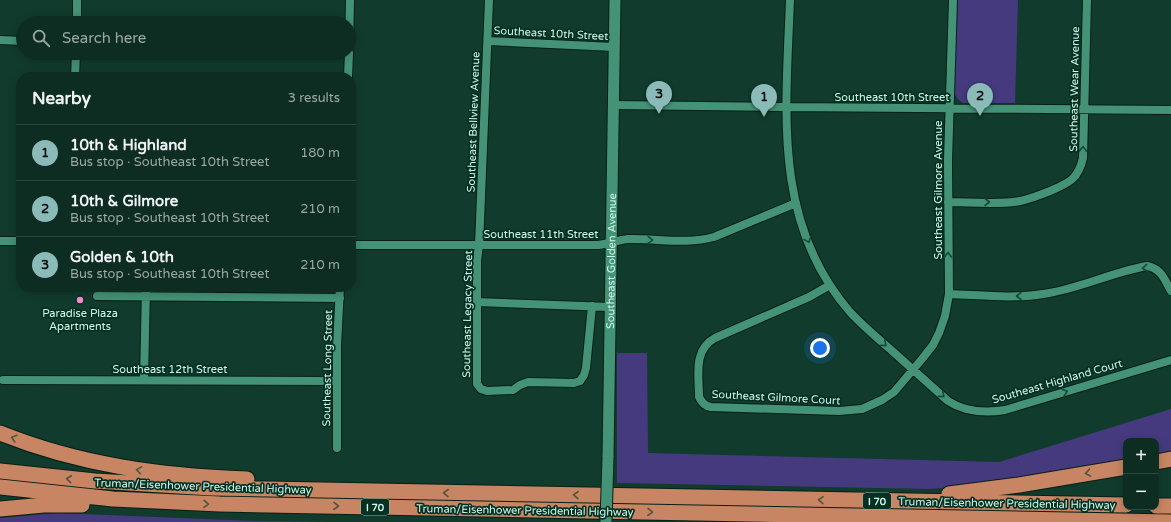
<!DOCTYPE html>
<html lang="en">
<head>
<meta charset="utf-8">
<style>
	:root { --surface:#0d2c22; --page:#1b382f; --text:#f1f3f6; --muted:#9aa7a5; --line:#2d4840; --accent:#8bbbb9 }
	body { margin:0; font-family:"Varela Round",sans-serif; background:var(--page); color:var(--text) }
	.controls { position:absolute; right:12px; bottom:12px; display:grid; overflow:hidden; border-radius:8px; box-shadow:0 2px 10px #0003 }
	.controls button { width:36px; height:36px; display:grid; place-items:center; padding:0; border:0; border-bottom:1px solid var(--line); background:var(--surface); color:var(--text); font:20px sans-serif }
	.you { position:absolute; left:820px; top:348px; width:14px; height:14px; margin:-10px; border:3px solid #fff; border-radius:50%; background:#1a73e8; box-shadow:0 0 0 6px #1a73e833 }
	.badge { display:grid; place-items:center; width:26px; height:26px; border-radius:50%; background:var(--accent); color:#111; font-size:13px; font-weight:700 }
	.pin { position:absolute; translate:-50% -33px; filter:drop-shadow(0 1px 2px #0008) }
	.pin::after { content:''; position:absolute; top:21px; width:14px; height:12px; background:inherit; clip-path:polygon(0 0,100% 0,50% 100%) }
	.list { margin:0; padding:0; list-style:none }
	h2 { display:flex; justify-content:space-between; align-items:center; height:52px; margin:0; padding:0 16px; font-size:17px }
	h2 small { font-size:13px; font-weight:400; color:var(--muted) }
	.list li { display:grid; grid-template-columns:26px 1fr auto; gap:12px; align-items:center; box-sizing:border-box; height:56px; padding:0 16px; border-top:1px solid var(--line) }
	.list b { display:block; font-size:15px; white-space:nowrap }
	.list p { margin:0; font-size:13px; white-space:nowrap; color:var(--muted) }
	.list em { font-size:13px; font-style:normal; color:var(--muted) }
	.icon { flex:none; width:22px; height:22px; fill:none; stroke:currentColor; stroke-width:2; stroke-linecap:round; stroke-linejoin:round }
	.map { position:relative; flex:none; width:1171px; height:522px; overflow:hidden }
	.search { position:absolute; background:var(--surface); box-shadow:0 2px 10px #0003; left:16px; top:16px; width:340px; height:44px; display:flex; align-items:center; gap:10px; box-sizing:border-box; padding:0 14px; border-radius:22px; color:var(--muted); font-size:15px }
	.panel { position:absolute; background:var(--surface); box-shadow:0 2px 10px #0003; left:16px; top:72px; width:340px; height:220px; border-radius:16px }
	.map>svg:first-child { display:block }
	.green { fill:#453a7e }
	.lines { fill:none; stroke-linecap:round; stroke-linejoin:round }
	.minor-casing { stroke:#072017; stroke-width:10 }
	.tertiary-casing { stroke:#072017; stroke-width:13 }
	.motorway-casing { stroke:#072017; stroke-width:17 }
	.minor { stroke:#449377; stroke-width:8 }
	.tertiary { stroke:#449377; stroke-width:11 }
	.motorway { stroke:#c88563; stroke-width:15 }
	.tertiary-bridge-casing { stroke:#072017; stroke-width:13; stroke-linecap:butt }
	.tertiary-bridge { stroke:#449377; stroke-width:11 }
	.oneway { stroke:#144a39 }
	.oneway2 { stroke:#52533d }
	.poi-dot { fill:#fa8fc8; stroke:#043124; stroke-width:1.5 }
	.labels { text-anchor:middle; stroke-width:3.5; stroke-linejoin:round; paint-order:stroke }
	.shield { fill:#043124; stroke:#94bcac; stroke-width:1 }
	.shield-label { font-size:10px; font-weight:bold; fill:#d1f7e7 }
	.street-label { font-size:11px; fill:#d1f7e7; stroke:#043124 }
	.poi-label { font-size:11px; fill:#d1f7e7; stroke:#043124 }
</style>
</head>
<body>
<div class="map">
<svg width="1171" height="522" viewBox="0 0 1171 522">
	<rect width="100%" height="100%" fill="#113b2d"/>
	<path class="green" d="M956,0H1018L1015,103H963L958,99L954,93Z
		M617,353H647L648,453L999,462L1171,409V452L1156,455V441H1126V460L975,486L929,489L617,483Z
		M57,513L255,521L330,522H0V518Z"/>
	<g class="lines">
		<g class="minor-casing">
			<path id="minor" d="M489,0L479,245L477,261V384L481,389L487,391L513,390L520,385L528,382L574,383L580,381L584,375L586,368L592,306
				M790,0C786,110 772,222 850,312C862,325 876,337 890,349C909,366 929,384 948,401C965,412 986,413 1005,410L1171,360
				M77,23V0
				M0,40L23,41
				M488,41L614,47
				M349,47L350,0
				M75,77L76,53
				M348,77L349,53
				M613,105L786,107L1171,110
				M948,202C969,202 1000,205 1020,201C1030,199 1040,195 1050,191C1068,183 1078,180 1083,158L1087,0
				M0,241H21
				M351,245H598C608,244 618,240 628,239C657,238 686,245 714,237L796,203
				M830,285L809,297L715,338C693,350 699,375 699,397C702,402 704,406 711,407L839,411L862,409L882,400L894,392L922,359L933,345L939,333L945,316L949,294L948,160L953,0
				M949,294C980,295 1013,299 1043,294C1079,289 1112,272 1147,266C1162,269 1164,279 1171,291
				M97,296L340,298
				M477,302L610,307
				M3,380L337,381
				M144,380L146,287
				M337,448V346L340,287"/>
		</g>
		<g class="tertiary-casing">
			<g id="tertiary">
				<path id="s1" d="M608,457L615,0"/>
			</g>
		</g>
		<g class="motorway-casing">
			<path id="motorway" d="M0,433C79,465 162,476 247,479
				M1156,462L1171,459
				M0,471L95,481L212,488L1126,505
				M0,487L113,499L220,504L1171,522
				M949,494L1019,485L1126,467
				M1156,506H1171
				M0,509L44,505H82"/>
		</g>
		<use href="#minor" class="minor"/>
		<use href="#tertiary" class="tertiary"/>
		<use href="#motorway" class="motorway"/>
		<g class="tertiary-bridge-casing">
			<path id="tertiary-bridge" d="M606,522L608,457"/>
		</g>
		<use href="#tertiary-bridge" class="tertiary-bridge"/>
	</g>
	<defs><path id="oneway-chevron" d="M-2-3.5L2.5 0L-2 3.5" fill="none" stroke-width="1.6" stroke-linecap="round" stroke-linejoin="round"/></defs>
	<g class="oneway">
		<use href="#oneway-chevron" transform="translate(1083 149) rotate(-88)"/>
		<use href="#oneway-chevron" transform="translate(987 202)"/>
		<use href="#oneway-chevron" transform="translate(650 240) rotate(2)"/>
		<use href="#oneway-chevron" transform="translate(808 240) rotate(70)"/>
		<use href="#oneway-chevron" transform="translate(948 255) rotate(-90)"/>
		<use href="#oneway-chevron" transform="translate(1145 268) rotate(174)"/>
		<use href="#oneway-chevron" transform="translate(1019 296) rotate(-180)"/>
		<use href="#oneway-chevron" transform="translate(884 344) rotate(42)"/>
		<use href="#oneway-chevron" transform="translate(1065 392) rotate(-17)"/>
		<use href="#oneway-chevron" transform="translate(942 395) rotate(41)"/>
	</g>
	<g class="oneway2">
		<use href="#oneway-chevron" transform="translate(14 438) rotate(-161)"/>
		<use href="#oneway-chevron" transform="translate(139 470) rotate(-171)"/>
		<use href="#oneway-chevron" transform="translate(1088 473) rotate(170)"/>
		<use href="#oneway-chevron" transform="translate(69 479) rotate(-174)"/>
		<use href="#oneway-chevron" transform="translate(446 493) rotate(-179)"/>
		<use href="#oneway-chevron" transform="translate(576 495) rotate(-179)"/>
		<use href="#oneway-chevron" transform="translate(821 500) rotate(-179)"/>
		<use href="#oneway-chevron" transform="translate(206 504) rotate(2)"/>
		<use href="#oneway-chevron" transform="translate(336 506) rotate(1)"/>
		<use href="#oneway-chevron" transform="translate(650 512) rotate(1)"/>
	</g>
	<circle class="poi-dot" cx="80" cy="300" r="4"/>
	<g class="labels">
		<g class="shield">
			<rect x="863" y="493" width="28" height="16" rx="3"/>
			<rect x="361" y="499" width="28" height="16" rx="3"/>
		</g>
		<g class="shield-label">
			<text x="877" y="505">I 70</text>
			<text x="375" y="511">I 70</text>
		</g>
		<g class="street-label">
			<text transform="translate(551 33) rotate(3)" y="4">Southeast 10th Street</text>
			<text transform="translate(1074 89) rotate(-89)" y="4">Southeast Wear Avenue</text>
			<text x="892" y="101">Southeast 10th Street</text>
			<text transform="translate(473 122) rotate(-88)" y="4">Southeast Bellview Avenue</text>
			<text transform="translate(938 190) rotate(-90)" y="4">Southeast Gilmore Avenue</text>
			<text x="541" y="238">Southeast 11th Street</text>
			<text dy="4" stroke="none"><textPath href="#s1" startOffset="196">Southeast Golden Avenue</textPath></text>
			<text transform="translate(467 314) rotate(-89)" y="4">Southeast Legacy Street</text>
			<text transform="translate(327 368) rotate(-89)" y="4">Southeast Long Street</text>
			<text x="170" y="373">Southeast 12th Street</text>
			<text transform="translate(1057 381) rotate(-16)" y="4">Southeast Highland Court</text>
			<text transform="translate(776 397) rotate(3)" y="4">Southeast Gilmore Court</text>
			<text transform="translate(203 486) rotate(2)" y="4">Truman/Eisenhower Presidential Highway</text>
			<text transform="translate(1007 503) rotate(1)" y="4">Truman/Eisenhower Presidential Highway</text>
			<text transform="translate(525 510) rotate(1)" y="4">Truman/Eisenhower Presidential Highway</text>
		</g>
		<g class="poi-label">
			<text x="80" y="317">Paradise Plaza<tspan x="80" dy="13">Apartments</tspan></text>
		</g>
	</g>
</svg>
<div class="controls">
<button>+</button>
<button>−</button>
</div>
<div class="you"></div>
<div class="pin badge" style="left:764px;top:117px">1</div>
<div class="pin badge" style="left:980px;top:116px">2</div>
<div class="pin badge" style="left:659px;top:114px">3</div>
<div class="search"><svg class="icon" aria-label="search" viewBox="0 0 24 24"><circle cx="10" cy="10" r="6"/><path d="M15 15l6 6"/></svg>Search here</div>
<section class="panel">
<h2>Nearby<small>3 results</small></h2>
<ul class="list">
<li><span class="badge">1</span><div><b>10th &amp; Highland</b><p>Bus stop · Southeast 10th Street</p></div><em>180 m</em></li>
<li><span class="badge">2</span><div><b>10th &amp; Gilmore</b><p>Bus stop · Southeast 10th Street</p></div><em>210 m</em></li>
<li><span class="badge">3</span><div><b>Golden &amp; 10th</b><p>Bus stop · Southeast 10th Street</p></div><em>210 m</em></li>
</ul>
</section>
</div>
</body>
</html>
